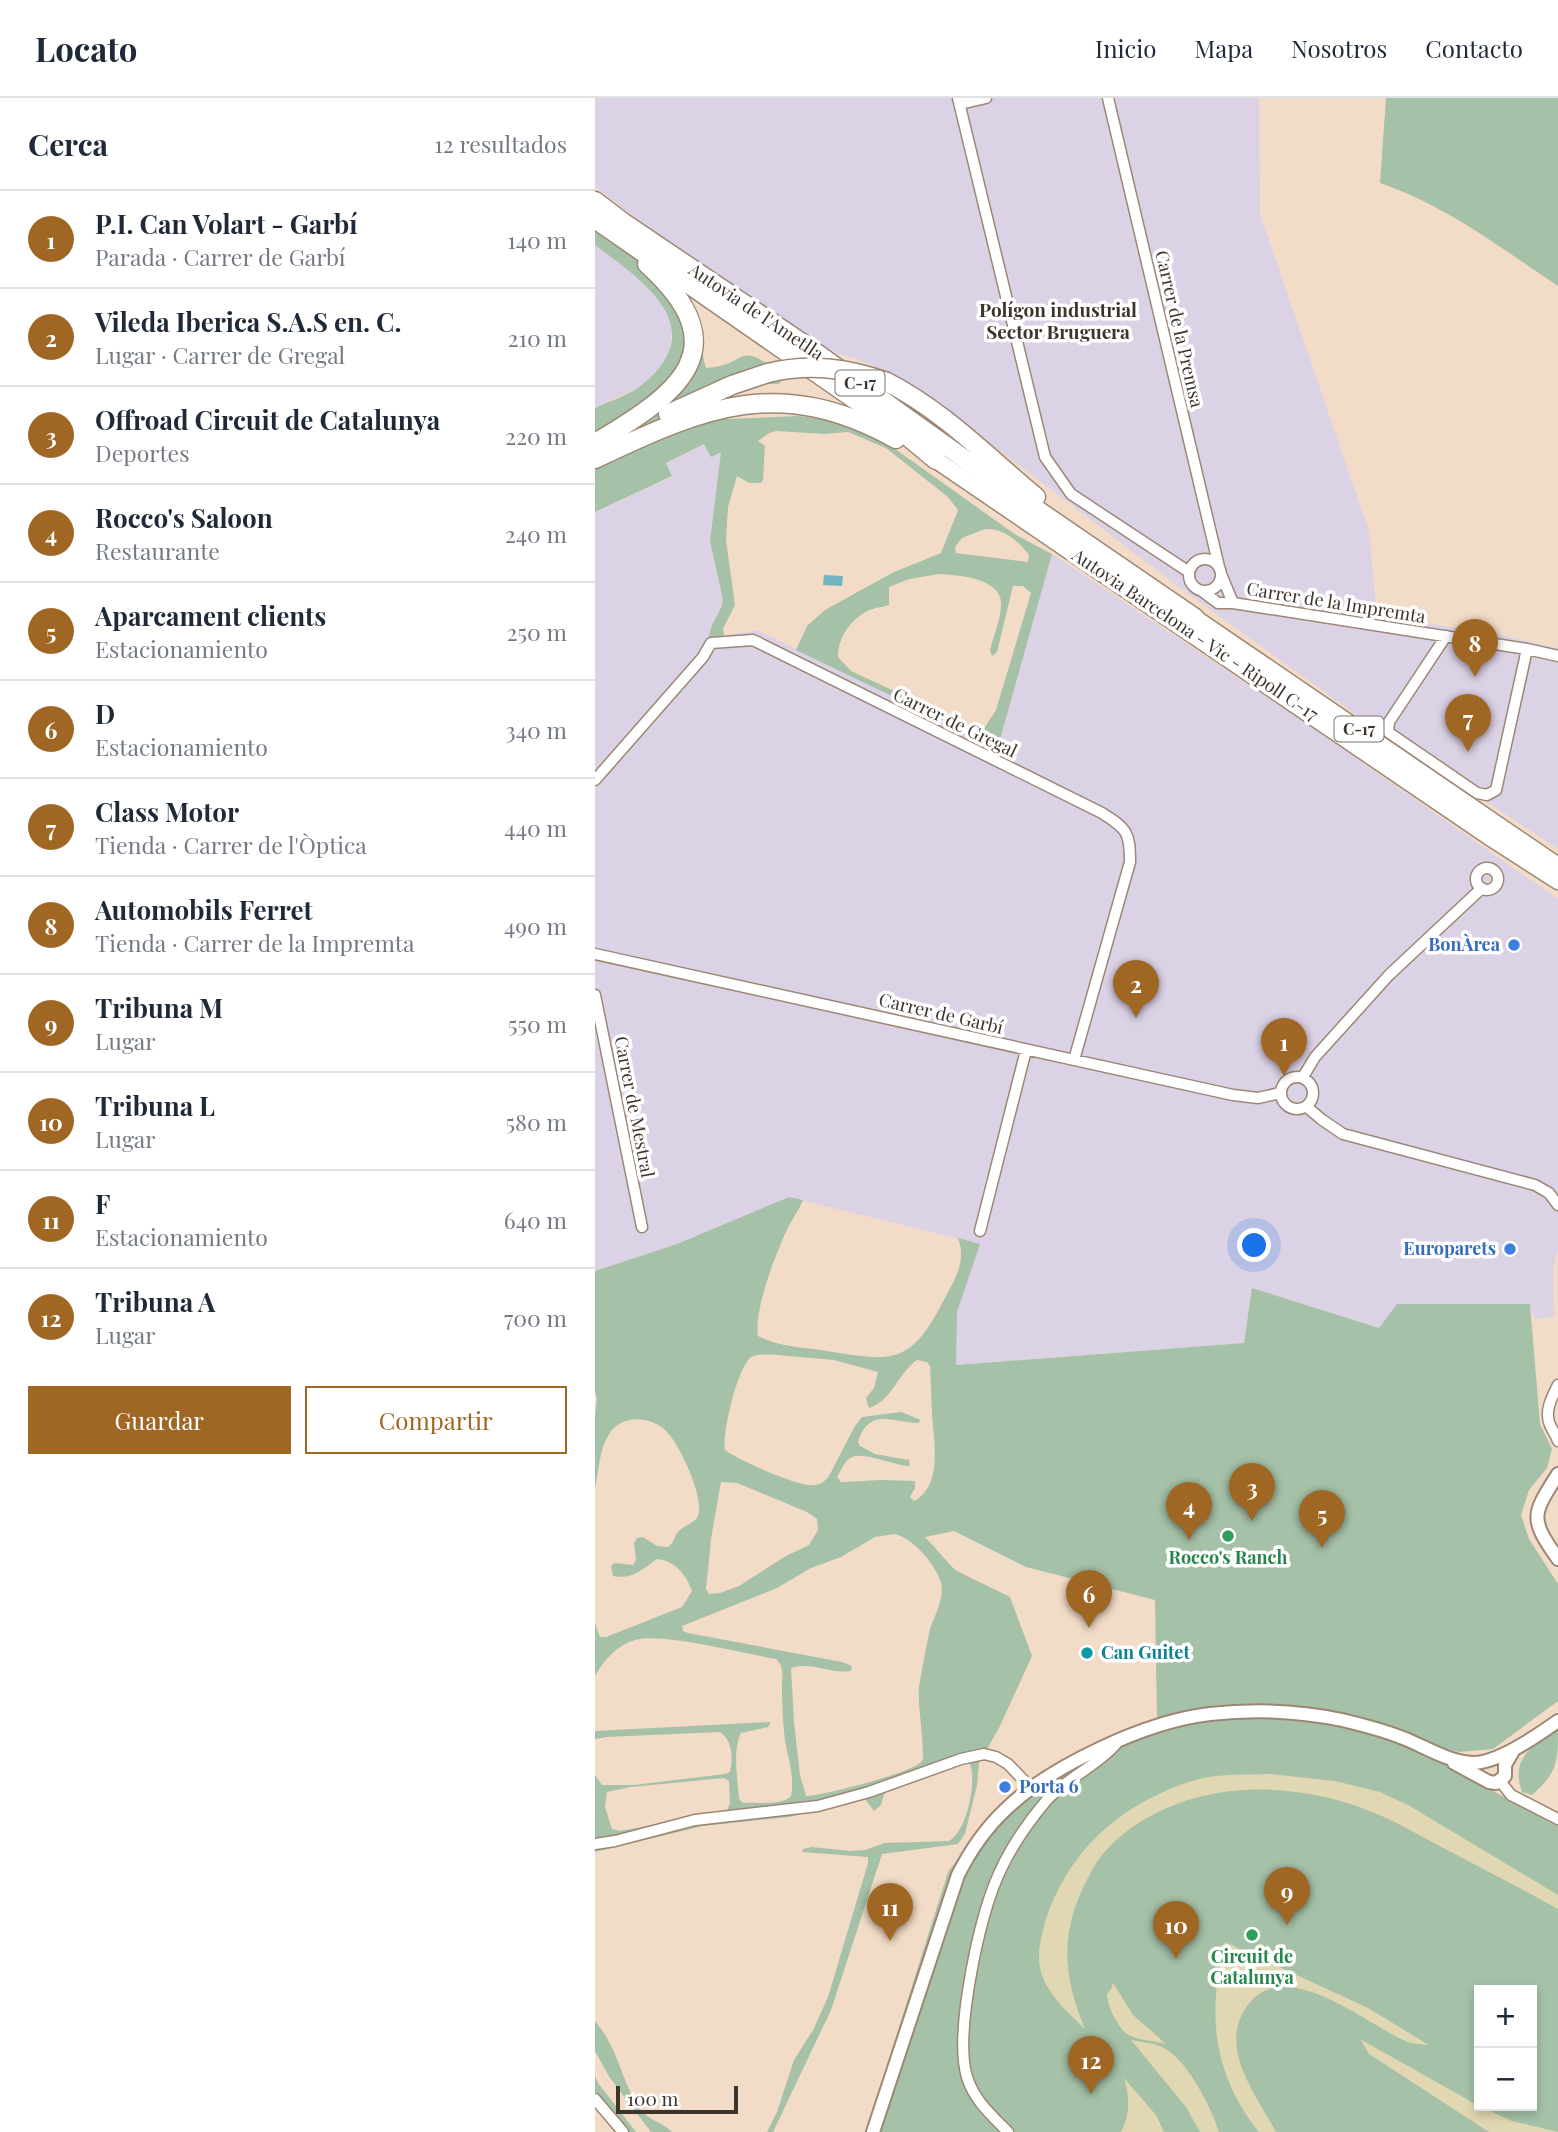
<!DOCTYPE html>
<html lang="es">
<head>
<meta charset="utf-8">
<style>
	:root { --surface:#fff; --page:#f2f2f3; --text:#1f2937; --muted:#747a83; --line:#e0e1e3; --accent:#9f6723 }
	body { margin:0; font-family:"Playfair Display",serif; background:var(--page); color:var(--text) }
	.controls { position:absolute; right:21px; bottom:21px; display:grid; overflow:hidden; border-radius:0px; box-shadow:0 4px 10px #0003 }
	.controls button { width:63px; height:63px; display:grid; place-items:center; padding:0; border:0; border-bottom:2px solid var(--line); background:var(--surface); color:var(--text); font:35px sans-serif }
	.scale { position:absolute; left:21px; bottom:18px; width:122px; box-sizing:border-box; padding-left:7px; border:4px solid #3d342c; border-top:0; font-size:19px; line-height:24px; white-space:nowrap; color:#3d342c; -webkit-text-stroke:5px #fff; paint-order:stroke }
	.you { position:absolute; left:660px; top:1148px; width:24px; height:24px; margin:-18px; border:5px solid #fff; border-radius:50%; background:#1a73e8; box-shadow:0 0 0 10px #1a73e833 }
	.badge { display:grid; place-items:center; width:46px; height:46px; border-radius:50%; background:var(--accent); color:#fff; font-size:23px; font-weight:700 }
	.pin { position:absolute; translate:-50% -58px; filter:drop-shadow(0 2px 4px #0008) }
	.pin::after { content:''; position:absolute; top:37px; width:24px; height:21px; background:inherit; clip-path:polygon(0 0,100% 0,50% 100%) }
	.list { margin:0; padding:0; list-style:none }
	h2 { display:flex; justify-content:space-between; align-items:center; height:91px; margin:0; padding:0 28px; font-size:30px }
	h2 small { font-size:23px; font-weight:400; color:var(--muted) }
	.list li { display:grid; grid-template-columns:46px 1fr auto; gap:21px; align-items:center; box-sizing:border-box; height:98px; padding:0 28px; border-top:2px solid var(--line) }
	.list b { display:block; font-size:26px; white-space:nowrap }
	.list p { margin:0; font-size:23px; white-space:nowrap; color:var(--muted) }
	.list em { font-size:23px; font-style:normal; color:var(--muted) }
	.actions { display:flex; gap:14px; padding:21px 28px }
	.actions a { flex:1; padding:16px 0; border:2px solid var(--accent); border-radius:0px; text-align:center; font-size:24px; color:var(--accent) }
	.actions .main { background:var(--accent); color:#fff }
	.map { position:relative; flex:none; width:963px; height:2034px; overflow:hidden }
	header { display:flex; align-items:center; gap:42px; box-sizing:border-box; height:98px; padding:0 35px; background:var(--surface); border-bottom:2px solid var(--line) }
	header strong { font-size:33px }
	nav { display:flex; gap:38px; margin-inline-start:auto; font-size:24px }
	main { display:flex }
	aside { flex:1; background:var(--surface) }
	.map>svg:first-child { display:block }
	.industrial { fill:#dcd2e6 }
	.green { fill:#a5c1a7; fill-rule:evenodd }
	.sand { fill:#e1d7b2 }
	.water { fill:#71b4c1 }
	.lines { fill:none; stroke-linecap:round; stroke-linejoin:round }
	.minor-casing { stroke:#9c8774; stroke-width:13 }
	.tertiary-casing { stroke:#9c8774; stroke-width:16 }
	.trunk-casing { stroke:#9c8774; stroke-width:19 }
	.motorway-casing { stroke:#9c8774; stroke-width:21 }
	.minor { stroke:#fff; stroke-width:10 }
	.tertiary { stroke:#fff; stroke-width:12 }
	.trunk { stroke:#fff; stroke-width:16 }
	.motorway { stroke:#fff; stroke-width:18 }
	.motorway-bridge-casing { stroke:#9c8774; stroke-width:21; stroke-linecap:butt }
	.motorway-bridge { stroke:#fff; stroke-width:18 }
	.shop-dot { fill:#3f7fe0; stroke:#fff; stroke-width:2.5 }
	.leisure-dot { fill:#2e9e5b; stroke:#fff; stroke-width:2.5 }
	.culture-dot { fill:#0f9aa8; stroke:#fff; stroke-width:2.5 }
	.labels { text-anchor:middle; stroke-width:7; stroke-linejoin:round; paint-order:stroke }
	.shield { fill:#fff; stroke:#77716b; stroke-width:2 }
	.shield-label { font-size:16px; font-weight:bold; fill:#3d342c }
	.street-label { font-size:18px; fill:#3d342c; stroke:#fff }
	.shop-label { font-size:18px; font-weight:bold; fill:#366cbe; stroke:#fff; text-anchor:end }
	.leisure-label { font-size:18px; font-weight:bold; fill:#27864d; stroke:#fff }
	.culture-label { font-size:18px; font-weight:bold; fill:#0d838f; stroke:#fff; text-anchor:start }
	.neighbourhood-label { font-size:19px; font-weight:bold; fill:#3d342c; stroke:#fff }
</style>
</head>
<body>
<header>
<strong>Locato</strong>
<nav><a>Inicio</a><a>Mapa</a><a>Nosotros</a><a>Contacto</a></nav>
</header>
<main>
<aside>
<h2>Cerca<small>12 resultados</small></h2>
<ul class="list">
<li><span class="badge">1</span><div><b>P.I. Can Volart - Garbí</b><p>Parada · Carrer de Garbí</p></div><em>140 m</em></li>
<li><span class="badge">2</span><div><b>Vileda Iberica S.A.S en. C.</b><p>Lugar · Carrer de Gregal</p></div><em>210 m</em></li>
<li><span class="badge">3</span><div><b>Offroad Circuit de Catalunya</b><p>Deportes</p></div><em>220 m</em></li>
<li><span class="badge">4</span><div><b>Rocco's Saloon</b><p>Restaurante</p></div><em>240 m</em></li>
<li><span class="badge">5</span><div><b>Aparcament clients</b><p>Estacionamiento</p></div><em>250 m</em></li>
<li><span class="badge">6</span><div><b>D</b><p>Estacionamiento</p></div><em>340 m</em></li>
<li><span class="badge">7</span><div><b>Class Motor</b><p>Tienda · Carrer de l'Òptica</p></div><em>440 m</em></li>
<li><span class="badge">8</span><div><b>Automobils Ferret</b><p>Tienda · Carrer de la Impremta</p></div><em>490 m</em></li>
<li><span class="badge">9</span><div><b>Tribuna M</b><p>Lugar</p></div><em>550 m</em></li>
<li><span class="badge">10</span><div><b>Tribuna L</b><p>Lugar</p></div><em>580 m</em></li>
<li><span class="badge">11</span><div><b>F</b><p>Estacionamiento</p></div><em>640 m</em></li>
<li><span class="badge">12</span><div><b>Tribuna A</b><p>Lugar</p></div><em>700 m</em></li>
</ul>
<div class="actions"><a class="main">Guardar</a><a>Compartir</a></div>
</aside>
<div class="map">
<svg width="963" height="2034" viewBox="0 0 963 2034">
	<rect width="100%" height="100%" fill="#f3dcc7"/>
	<path class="industrial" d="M0,0H664L665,116L774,433L782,518L907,537L963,550V751L782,632L588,492L337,301L298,276L262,261L240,255L62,136L0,89Z
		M0,147L46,182L64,203L78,226L74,260L47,288L0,310Z
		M110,346L126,354L115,443L128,502L127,511L114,533V540L162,532L403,649L457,456L709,624L963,801V1151L958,1172L959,1219L940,1221L934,1206L784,1230L657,1190L649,1245L360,1267L362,1214L384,1146L194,1099L82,1146L0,1173V414L77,379L71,365Z"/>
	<path class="green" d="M791,0H963V188C906,150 850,107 785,85Z
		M0,129C27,147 94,186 103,216C108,233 105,252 111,270C153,268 142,239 186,277V284L183,286L129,287L132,321L204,318L255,325L296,348L421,437L457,456L403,649L201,552L212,528L230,512L297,475L346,455L363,412L353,399L291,350L253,334L230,336L181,333L174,335L163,343L170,348L168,382L166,385H154L142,378L133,409L131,442L140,507L128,531L129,537L114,540C114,526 126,516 128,502L115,443L126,354L116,359L109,346L71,365L77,378L0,414V310C15,303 35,297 48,286C117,229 48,183 0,147ZM390,431C409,430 423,443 434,457L433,464L361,455L360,449L367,440ZM344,476C363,477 409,480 406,508C405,523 399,537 395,552L397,558L402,554L418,488H428L436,495L401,612L390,629L379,630L256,573L243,559C242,540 259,516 278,511C283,509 289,509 294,507V489L314,481Z
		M194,1099L208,1102C203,1114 195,1124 190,1136C179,1161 159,1212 163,1238C182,1248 205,1249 226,1252C301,1264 315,1269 352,1196C362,1178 371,1161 363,1140L385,1146L362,1214L361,1267L649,1245L657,1190L784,1230L802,1206H935L945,1326L957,1351L952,1370L934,1392L926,1417L934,1441L963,1486V1603L898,1651L864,1654L847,1650L841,1662L963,1728V2034H271L353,1774L380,1738L500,1647L562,1621L560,1502L431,1469L359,1433L330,1439L360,1472L415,1499L437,1558L404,1630L384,1665L382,1687L370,1736L363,1746L287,1756L236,1912L178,2034H172L182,2014L199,1962L218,1932L233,1899L273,1765V1759L207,1754L208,1751L217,1749L255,1753L270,1752L289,1745L354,1743C372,1733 382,1684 375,1666L362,1665L290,1693L286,1707L279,1713L269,1700L194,1719L108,1728L0,1754V1677L7,1687H39L130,1676L135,1674C138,1661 138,1643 125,1634L11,1639L0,1641V1633L176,1624L173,1629L146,1635C137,1654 143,1680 144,1701L148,1705C161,1704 186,1708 196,1698C200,1680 193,1660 190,1643C188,1626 187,1609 187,1592C186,1581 191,1570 181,1561C150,1556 66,1534 40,1542C22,1547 9,1562 0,1578V1525L5,1539H11L87,1509L97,1493C91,1476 80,1463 62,1461C47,1471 38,1482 18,1478L16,1468L20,1465L38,1467L41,1462L39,1445L42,1440L48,1439L62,1448L73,1449C80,1444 79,1437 85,1432C90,1427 99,1425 102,1420C112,1403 83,1342 69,1331C52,1317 24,1317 13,1338C4,1353 4,1373 0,1390V1317L2,1301L0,1293V1173L82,1146ZM182,1257L239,1262L283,1274L279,1290L271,1300L274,1310C297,1303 303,1275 322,1262L332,1264L335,1268C336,1284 336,1299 337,1314C338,1341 349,1387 319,1403L315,1399L320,1390V1383L285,1382L251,1384H246L242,1379C246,1373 249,1364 255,1360C267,1352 299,1368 315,1368L314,1362L280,1356L265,1348L263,1344C274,1309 296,1324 323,1325L326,1322L306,1314L267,1319L260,1328L234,1378C229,1385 223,1388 214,1387C198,1386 143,1362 130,1352C127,1335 142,1272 155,1260C160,1255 175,1257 182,1257ZM126,1384L142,1385L212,1414L222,1421L223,1432L214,1447L191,1458L144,1488L125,1495L114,1496L111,1491L116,1441ZM300,1436C319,1441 341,1467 346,1485C350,1500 339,1518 335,1531C331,1550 327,1570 324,1589C322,1604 331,1657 327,1663C321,1674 226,1698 211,1698L205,1677L199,1624L196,1570C215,1563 236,1576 256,1573L257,1568L247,1564L93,1535L88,1533L87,1528L182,1490L216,1470L246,1459L280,1439ZM129,1680L134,1683L135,1705L132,1713L25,1733L17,1731L10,1709L12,1694L36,1689ZM884,1892H937V2008H884Z
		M963,1630C963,1664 963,1674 937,1697L927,1694C915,1660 937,1648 963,1630Z
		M0,1923C25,1952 26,1985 46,2012C54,2023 68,2024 77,2034H56L15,1980L0,1953Z
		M0,1978L3,1985L41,2034H33L0,1996Z"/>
	<path class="sand" d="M675,1676L740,1683L785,1694L813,1707L963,1797V1811C929,1792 894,1774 860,1756C836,1744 813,1730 789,1719C724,1689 639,1680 572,1710C542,1723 512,1744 496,1774C465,1830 466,1873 490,1931C475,1916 458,1902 449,1882C440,1864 445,1843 450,1824C473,1753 524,1707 594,1684C619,1675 649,1677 675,1676Z
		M630,1844L773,1910L834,1947C827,1946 819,1946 813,1944C771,1927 687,1852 650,1911C624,1952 662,1998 681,2034H664C617,1975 612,1915 630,1844Z
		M518,1885L538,1917L571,1946C560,1943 541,1942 532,1936C522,1928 512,1907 512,1896L516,1891Z
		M765,1941L884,2008L917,2023L963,2034H894L774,1956Z
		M536,1942C546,1944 560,1945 569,1950C593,1963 616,2009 624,2034H605L591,2009Z
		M529,1980L561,2017L569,2034H526C535,2017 535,1999 529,1980Z"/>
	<path class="water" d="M229,477L248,478L247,488L228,487Z"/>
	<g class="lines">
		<g class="minor-casing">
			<path id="minor" d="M363,0L450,359L476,396L594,474
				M513,0L624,469
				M365,6L391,0
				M594 477a16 16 0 1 1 32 0a16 16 0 1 1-32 0Z
				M626,476L638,505
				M607,493L623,505H638L932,551L963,558
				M851,538L794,624L793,634L882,695L892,697L901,692L932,551
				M0,682L108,559L116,545L158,542L507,715C532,731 535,734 535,764L479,962
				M881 781a11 11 0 1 1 22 0a11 11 0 1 1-22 0Z
				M0,856L638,997L663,1000L685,995
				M0,897L47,1129
				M686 995a16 16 0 1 1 32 0a16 16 0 1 1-32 0Z
				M708,979L720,959L794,877L887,790
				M712,1009L726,1021L748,1036L940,1087L954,1095L963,1107
				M385,1133L431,952
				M963,1287C957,1299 949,1313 955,1327C958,1333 961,1337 963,1343
				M905,1683L916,1697L963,1721
				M0,1746L20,1743L100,1722L223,1708L274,1694L366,1661L389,1656L401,1659L413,1666L437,1691
				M0,2001L28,2034
				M413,2034C396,2017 379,2002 372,1979C359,1937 383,1831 398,1790C410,1758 429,1729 451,1703C471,1680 501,1669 521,1646"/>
		</g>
		<g class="tertiary-casing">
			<path id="tertiary" d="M963,1376C937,1417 934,1420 963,1461
				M859,1665L894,1684L901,1685L910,1678V1667L918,1653
				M278,2034L363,1777C375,1753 390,1731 410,1712C455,1668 552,1623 615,1616C659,1611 704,1613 747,1622C768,1627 788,1632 808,1640C831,1649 853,1664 878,1665C903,1665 942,1638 963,1623"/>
		</g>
		<g class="trunk-casing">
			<path id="trunk" d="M341,362L893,738L963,783
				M600,520L963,768"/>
		</g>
		<g class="motorway-casing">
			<path id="motorway" d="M0,103L29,125L213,249L403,385L600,520
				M0,121L311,337L341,362
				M292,284C347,312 393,359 441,399
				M73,316L137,287L173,275
				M0,345C83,296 146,251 52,166
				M0,361C111,308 185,277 301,341"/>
		</g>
		<use href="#minor" class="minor"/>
		<use href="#tertiary" class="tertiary"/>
		<use href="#trunk" class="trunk"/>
		<use href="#motorway" class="motorway"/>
		<g class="motorway-bridge-casing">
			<path id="motorway-bridge" d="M173,275C214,265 252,270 292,284"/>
		</g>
		<use href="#motorway-bridge" class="motorway-bridge"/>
	</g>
	<g class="shop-dot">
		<circle cx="919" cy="847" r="7"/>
		<circle cx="915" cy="1151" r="7"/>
		<circle cx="410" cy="1689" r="7"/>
	</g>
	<g class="leisure-dot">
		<circle cx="633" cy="1438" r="7"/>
		<circle cx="657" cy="1837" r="7"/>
	</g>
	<circle class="culture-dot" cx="492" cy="1555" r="7"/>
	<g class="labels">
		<g class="shield">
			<rect x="240.5" y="272.5" width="49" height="25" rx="5"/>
			<rect x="739.5" y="618.5" width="49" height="25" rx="5"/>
		</g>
		<g class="shield-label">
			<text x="265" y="291">C-17</text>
			<text x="764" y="637">C-17</text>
		</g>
		<g class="street-label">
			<text transform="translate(161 214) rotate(34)" y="6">Autovia de l'Ametlla</text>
			<text transform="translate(584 231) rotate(77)" y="6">Carrer de la Premsa</text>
			<text transform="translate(741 505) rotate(9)" y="6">Carrer de la Impremta</text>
			<text transform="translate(600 537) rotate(34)" y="6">Autovia Barcelona - Vic - Ripoll C-17</text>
			<text transform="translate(360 625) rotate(26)" y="6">Carrer de Gregal</text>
			<text transform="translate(346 916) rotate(13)" y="6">Carrer de Garbí</text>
			<text transform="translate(39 1009) rotate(79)" y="6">Carrer de Mestral</text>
		</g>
		<g class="shop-label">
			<text x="905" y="853">BonÀrea</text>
			<text x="901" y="1157">Europarets</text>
			<text x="424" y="1695" text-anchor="start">Porta 6</text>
		</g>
		<g class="leisure-label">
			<text x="633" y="1466">Rocco's Ranch</text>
			<text x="657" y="1865">Circuit de<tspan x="657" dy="21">Catalunya</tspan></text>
		</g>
		<g class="culture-label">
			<text x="506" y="1561">Can Guitet</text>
		</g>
		<g class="neighbourhood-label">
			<text x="463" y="219">Polígon industrial<tspan x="463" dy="22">Sector Bruguera</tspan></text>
		</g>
	</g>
</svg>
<div class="controls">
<button>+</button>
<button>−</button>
</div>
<div class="scale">100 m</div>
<div class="you"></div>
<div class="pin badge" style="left:689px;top:978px">1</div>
<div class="pin badge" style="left:541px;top:920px">2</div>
<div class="pin badge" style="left:657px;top:1423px">3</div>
<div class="pin badge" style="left:594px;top:1442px">4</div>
<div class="pin badge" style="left:727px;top:1450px">5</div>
<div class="pin badge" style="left:494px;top:1530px">6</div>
<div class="pin badge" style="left:873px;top:654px">7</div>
<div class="pin badge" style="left:880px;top:579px">8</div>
<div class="pin badge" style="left:692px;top:1827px">9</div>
<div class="pin badge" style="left:581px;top:1861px">10</div>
<div class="pin badge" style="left:295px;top:1843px">11</div>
<div class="pin badge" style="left:496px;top:1996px">12</div>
</div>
</main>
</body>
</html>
